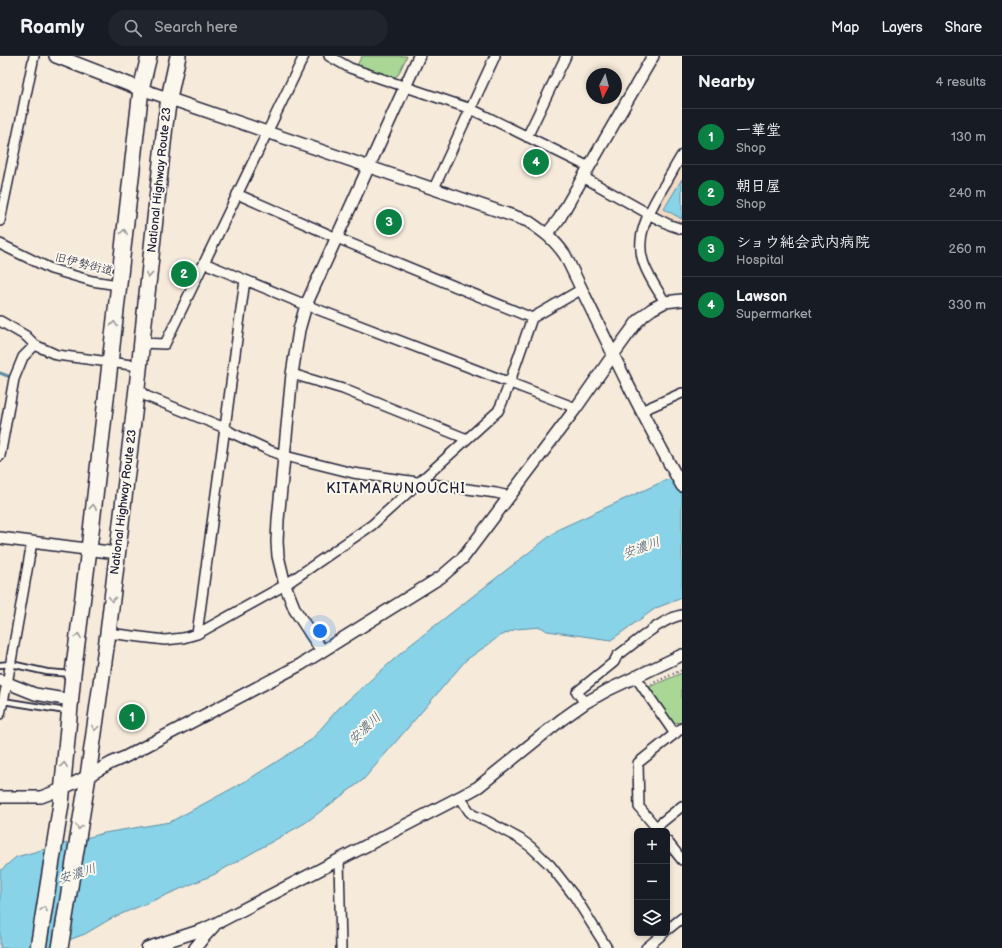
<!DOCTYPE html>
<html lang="en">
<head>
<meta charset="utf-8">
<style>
	:root { --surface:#171b24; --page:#20242c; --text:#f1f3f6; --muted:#9ea1a6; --line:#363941; --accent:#0b8043 }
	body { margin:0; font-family:"Balsamiq Sans","Klee One",sans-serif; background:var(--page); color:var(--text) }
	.controls { position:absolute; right:12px; bottom:12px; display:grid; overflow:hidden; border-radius:6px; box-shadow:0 2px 6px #0003 }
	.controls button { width:36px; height:36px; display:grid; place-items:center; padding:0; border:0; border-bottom:1px solid var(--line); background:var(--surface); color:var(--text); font:20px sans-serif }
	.compass { position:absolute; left:586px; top:12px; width:36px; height:36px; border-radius:50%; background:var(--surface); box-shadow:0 2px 6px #0003; rotate:186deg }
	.you { position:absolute; left:320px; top:575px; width:14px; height:14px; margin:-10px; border:3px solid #fff; border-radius:50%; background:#1a73e8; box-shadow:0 0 0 6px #1a73e833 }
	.badge { display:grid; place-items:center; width:26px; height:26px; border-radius:50%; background:var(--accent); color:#fff; font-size:13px; font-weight:700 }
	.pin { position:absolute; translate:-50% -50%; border:2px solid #fff; box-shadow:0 1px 4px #0006 }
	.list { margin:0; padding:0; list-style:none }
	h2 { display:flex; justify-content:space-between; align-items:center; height:52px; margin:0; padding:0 16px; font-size:17px }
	h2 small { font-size:13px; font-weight:400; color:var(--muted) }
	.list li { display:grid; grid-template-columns:26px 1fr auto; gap:12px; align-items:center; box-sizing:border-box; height:56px; padding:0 16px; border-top:1px solid var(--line) }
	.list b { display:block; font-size:15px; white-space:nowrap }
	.list p { margin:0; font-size:13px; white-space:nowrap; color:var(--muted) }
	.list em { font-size:13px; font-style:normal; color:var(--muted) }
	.icon { flex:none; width:22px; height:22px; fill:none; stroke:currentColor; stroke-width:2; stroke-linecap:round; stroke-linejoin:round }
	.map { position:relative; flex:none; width:682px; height:892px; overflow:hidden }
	header { display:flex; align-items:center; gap:24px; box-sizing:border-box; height:56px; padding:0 20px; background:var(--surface); border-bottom:1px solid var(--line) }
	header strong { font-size:19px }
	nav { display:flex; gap:22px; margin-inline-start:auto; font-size:14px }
	.search { width:280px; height:36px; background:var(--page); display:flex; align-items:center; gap:10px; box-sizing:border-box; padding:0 14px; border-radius:22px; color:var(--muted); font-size:15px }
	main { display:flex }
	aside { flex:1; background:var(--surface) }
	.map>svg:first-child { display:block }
	.built { fill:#f1dbc5 }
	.green { fill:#aad796; stroke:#667c68 }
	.water { fill:#88d3e8; stroke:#5f8ca3 }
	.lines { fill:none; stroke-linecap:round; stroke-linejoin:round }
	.stream { stroke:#5f8ca3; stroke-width:3 }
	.service-casing { stroke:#22223b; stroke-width:8 }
	.minor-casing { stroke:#22223b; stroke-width:12 }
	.tertiary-casing { stroke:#22223b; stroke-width:14 }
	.secondary-casing { stroke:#22223b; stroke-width:16 }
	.trunk-casing { stroke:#22223b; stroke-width:18 }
	.path { stroke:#22223b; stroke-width:2; stroke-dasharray:1 3; stroke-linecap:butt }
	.service { stroke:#fbf7ec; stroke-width:4.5 }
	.minor { stroke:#fbf7ec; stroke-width:9 }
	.tertiary { stroke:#fbf7ec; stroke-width:11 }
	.secondary { stroke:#fbf7ec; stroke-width:13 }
	.trunk { stroke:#fbf7ec; stroke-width:15 }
	.oneway { stroke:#99979c }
	.labels { text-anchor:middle; stroke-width:4; stroke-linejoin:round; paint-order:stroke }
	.street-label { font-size:12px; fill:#22223b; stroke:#fbf7ec }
	.water-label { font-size:13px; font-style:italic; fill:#41576f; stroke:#fbf7ec }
	.quarter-label { font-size:14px; letter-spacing:1px; fill:#22223b; stroke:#fbf7ec }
</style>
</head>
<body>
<header>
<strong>Roamly</strong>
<div class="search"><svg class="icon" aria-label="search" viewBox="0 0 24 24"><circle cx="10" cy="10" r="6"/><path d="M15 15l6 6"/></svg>Search here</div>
<nav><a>Map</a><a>Layers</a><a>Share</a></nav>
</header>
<main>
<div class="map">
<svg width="682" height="892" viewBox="0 0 682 892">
	<rect width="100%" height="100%" fill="#f6eada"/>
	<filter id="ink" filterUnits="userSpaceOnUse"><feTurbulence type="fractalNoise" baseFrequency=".025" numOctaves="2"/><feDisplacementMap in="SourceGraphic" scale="8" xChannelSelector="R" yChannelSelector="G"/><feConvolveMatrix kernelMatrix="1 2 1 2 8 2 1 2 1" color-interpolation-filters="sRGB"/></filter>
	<g filter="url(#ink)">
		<path class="built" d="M682,110V168L670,164L658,156L657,152Z"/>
		<path class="green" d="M362,0H407L398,19L394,21L357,9Z
			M682,617V666L681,667L672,666L649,631Z"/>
		<path class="water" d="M682,123V163L664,153Z
			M682,419V542L656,552L611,584L547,575L541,571L516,573L498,581L489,588L466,604L363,724L305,767L213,819L112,862L85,878L47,892H0V815L16,801L104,777L170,766L246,725L311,684L338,653L409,590L559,473L664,425Z"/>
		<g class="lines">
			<path class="stream" d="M0,317L13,322"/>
			<g class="service-casing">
				<path id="service" d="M0,609L11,608L47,616L72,618
					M3,645L66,655"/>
			</g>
			<g class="minor-casing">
				<path id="minor" d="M329,0L350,12L471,53L589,111
					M527,81L566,0
					M583,121L656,162L670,169L682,173
					M434,132L495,0
					M237,138L337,182L532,262
					M0,165L34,0
					M0,188L51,213L92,225L118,229
					M204,207L306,249L576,352
					M665,246C657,233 647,219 643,205C635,179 649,156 662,133C669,122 675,110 682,99
					M0,265L26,280L35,289L57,299L139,310
					M142,287L165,288L304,0
					M292,318L343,333L467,383
					M137,332L146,340L225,372L232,377L271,395L285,400L353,417L496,437L509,440
					M641,355L682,337
					M0,400L14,323L23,301L35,289
					M108,577L165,584L183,582L197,578L285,529L372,469L498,355L501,349L507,334L532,262L582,233
					M197,578L245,224
					M635,620L675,678
					M585,647L577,636L614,606L617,600C634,588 662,562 682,559
					M0,658L7,628L32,486
					M460,741L469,755L473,759L487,765L520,783L531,791L550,809L575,841L607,892
					M656,771L682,750
					M659,775L639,751L638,707L682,672
					M667,785L682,804
					M339,804L341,892
					M667,874L682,862
					M646,892L664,877"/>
			</g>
			<g class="tertiary-casing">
				<path id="tertiary" d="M141,33L528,165C544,176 553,182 565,199C603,277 639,355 682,430
					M547,178L559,163L653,0
					M0,482L117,497
					M322,595L295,554L285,529L278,500L277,486L278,464L292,318L299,274L306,249L419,0
					M0,624L35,638L71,644
					M0,741H41L62,733L88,720L111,707L125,701L300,609L441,521L463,502L576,352L613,299L637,266L644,259L652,253L665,246L682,244
					M147,892L202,874L217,867L460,741L478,731L561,664L585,647L608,634L682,599
					M195,892L204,881L214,870"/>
			</g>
			<g class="secondary-casing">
				<path id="secondary" d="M56,0L141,33"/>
			</g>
			<g class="trunk-casing">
				<path id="trunk" d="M38,892L61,748L73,618L89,493L141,33L149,0
					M60,892L88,720L108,577L137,332L165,69L169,42L178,0"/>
			</g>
			<path class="path" d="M651,628L682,614"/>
			<use href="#service" class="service"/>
			<use href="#minor" class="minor"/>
			<use href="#tertiary" class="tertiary"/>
			<use href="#secondary" class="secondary"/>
			<use href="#trunk" class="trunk"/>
		</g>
		<defs><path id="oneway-chevron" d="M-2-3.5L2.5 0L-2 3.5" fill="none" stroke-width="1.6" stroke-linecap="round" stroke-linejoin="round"/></defs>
		<g class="oneway">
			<use href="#oneway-chevron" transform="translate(124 176) rotate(-83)"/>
			<use href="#oneway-chevron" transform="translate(149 219) rotate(96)"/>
			<use href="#oneway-chevron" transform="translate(114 268) rotate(-84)"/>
			<use href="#oneway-chevron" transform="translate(93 451) rotate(-84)"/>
			<use href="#oneway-chevron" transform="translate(112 543) rotate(96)"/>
			<use href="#oneway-chevron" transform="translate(78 580) rotate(-83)"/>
			<use href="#oneway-chevron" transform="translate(95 672) rotate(98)"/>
			<use href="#oneway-chevron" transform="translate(64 709) rotate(-84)"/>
			<use href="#oneway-chevron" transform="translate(79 771) rotate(99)"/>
			<use href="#oneway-chevron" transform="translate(44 853) rotate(-81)"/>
		</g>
	</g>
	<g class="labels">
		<g class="street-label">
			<text transform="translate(159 124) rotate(-84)" y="4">National Highway Route 23</text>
			<text transform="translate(84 208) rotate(14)" y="4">旧伊勢街道</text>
			<text transform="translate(123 446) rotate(-83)" y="4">National Highway Route 23</text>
		</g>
		<g class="water-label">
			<text transform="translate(641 491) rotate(-20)" y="5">安濃川</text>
			<text transform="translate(364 672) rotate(-44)" y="5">安濃川</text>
			<text transform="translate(77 817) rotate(-18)" y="5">安濃川</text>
		</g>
		<g class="quarter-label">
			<text x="396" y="437">KITAMARUNOUCHI</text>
		</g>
	</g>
</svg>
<div class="controls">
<button>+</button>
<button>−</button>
<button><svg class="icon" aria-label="layers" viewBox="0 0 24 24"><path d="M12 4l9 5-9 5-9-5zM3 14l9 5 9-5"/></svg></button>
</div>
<svg class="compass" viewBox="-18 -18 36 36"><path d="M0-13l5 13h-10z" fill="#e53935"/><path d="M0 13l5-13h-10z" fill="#9ea1a6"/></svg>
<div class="you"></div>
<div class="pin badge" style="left:132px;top:661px">1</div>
<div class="pin badge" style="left:184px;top:218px">2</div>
<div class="pin badge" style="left:389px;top:166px">3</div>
<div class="pin badge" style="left:536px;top:106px">4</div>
</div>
<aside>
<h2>Nearby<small>4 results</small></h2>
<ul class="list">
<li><span class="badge">1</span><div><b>一華堂</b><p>Shop</p></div><em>130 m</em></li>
<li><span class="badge">2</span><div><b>朝日屋</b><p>Shop</p></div><em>240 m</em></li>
<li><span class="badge">3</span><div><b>ショウ純会武内病院</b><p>Hospital</p></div><em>260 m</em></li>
<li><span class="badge">4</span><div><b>Lawson</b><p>Supermarket</p></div><em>330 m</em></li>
</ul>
</aside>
</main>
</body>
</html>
